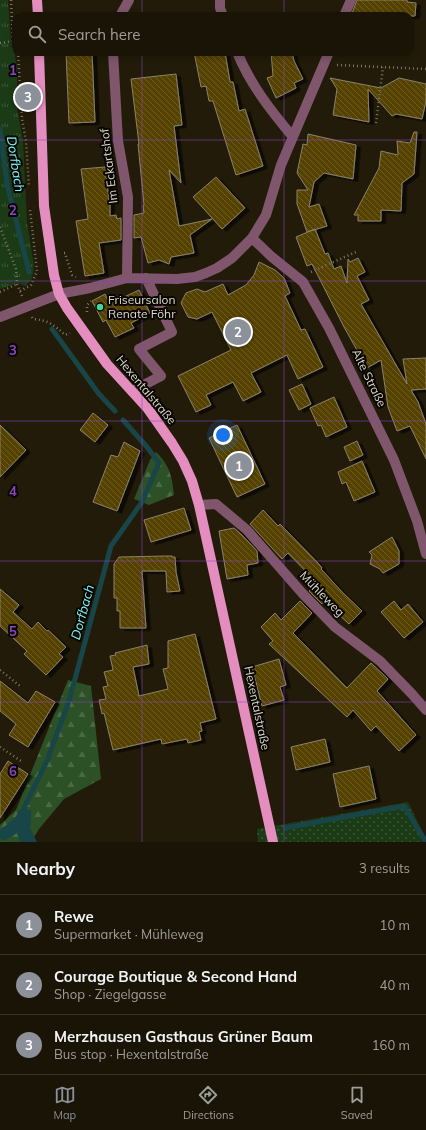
<!DOCTYPE html>
<html lang="en">
<head>
<meta charset="utf-8">
<style>
	:root { --surface:#1a1407; --page:#272115; --text:#f1f3f6; --muted:#9f9e9b; --line:#383328; --accent:#8c9099 }
	body { margin:0; font-family:Mulish,sans-serif; background:var(--page); color:var(--text) }
	.you { position:absolute; left:223px; top:435px; width:14px; height:14px; margin:-10px; border:3px solid #fff; border-radius:50%; background:#1a73e8; box-shadow:0 0 0 6px #1a73e833 }
	.badge { display:grid; place-items:center; width:26px; height:26px; border-radius:50%; background:var(--accent); color:#fff; font-size:13px; font-weight:700 }
	.pin { position:absolute; translate:-50% -50%; border:2px solid #fff; box-shadow:0 1px 4px #0006 }
	.list { margin:0; padding:0; list-style:none }
	h2 { display:flex; justify-content:space-between; align-items:center; height:52px; margin:0; padding:0 16px; font-size:17px }
	h2 small { font-size:13px; font-weight:400; color:var(--muted) }
	.list li { display:grid; grid-template-columns:26px 1fr auto; gap:12px; align-items:center; box-sizing:border-box; height:60px; padding:0 16px; border-top:1px solid var(--line) }
	.list b { display:block; font-size:15px; white-space:nowrap }
	.list p { margin:0; font-size:13px; white-space:nowrap; color:var(--muted) }
	.list em { font-size:13px; font-style:normal; color:var(--muted) }
	.icon { flex:none; width:22px; height:22px; fill:none; stroke:currentColor; stroke-width:2; stroke-linecap:round; stroke-linejoin:round }
	.map { position:relative; flex:none; width:426px; height:842px; overflow:hidden }
	.search { position:absolute; background:var(--surface); box-shadow:0 2px 6px #0003; left:12px; right:12px; top:12px; height:44px; display:flex; align-items:center; gap:10px; box-sizing:border-box; padding:0 14px; border-radius:12px; color:var(--muted); font-size:15px }
	.sheet { height:232px; background:var(--surface) }
	nav { display:flex; justify-content:space-around; align-items:center; box-sizing:border-box; height:56px; border-top:1px solid var(--line); background:var(--surface); font-size:11px; color:var(--muted) }
	nav a { display:grid; justify-items:center; gap:2px }
	nav .on { color:var(--accent) }
	.map>svg:first-child { display:block }
	.grass { fill:url(#grass-dots) }
	.forest { fill:url(#forest-firs) }
	.park { fill:url(#park-tufts) }
	.water { fill:#184547 }
	.lines { fill:none; stroke-linecap:round; stroke-linejoin:round }
	.stream { stroke:#184547; stroke-width:5 }
	.building { fill:url(#building-back-hatch); stroke:#89826d; filter:url(#shadow) }
	.path { stroke:#7b7667; stroke-width:2.5; stroke-dasharray:1 3; stroke-linecap:butt }
	.minor { stroke:#7f566c; stroke-width:10 }
	.major { stroke:#e48ebf; stroke-width:10 }
	.grid { fill:none; stroke:#8a46c1; stroke-width:1; stroke-opacity:0.55 }
	.poi-dot { fill:#43d4a0; stroke:#090602; stroke-width:1.5 }
	.labels { text-anchor:middle; stroke-width:4; stroke-linejoin:round; paint-order:stroke }
	.street-label { font-size:12px; fill:#dcd8cd; stroke:#090602 }
	.poi-label { font-size:12px; fill:#dcd8cd; stroke:#090602; text-anchor:start }
	.water-label { font-size:13px; font-style:italic; fill:#7cf7fd; stroke:#090602 }
	.grid-label { font-size:13px; text-anchor:middle; font-weight:bold; fill:#8a46c1; stroke:#090602; stroke-width:4; stroke-linejoin:round; paint-order:stroke }
</style>
</head>
<body>
<div class="map">
<svg width="426" height="842" viewBox="0 0 426 842">
	<defs>
		<pattern id="grass-dots" width="8" height="8" patternUnits="userSpaceOnUse"><rect width="8" height="8" fill="#1b3b16"/><path d="M2 2h.1M6 6h.1" fill="none" stroke="#3c5737" stroke-width="1.8" stroke-linecap="round"/></pattern>
		<pattern id="forest-firs" width="22" height="20" patternUnits="userSpaceOnUse"><rect width="22" height="20" fill="#2c5127"/><path d="M5 1l3.5 6h-7zM16 11l3.5 6h-7z" fill="#4a6945"/></pattern>
		<pattern id="park-tufts" width="24" height="20" patternUnits="userSpaceOnUse"><rect width="24" height="20" fill="#1b3b16"/><path d="M3 7l-1-3M5 7V3M7 7l1-3M15 17l-1-3M17 17v-4M19 17l1-3" fill="none" stroke="#3c5737"/></pattern>
		<pattern id="building-back-hatch" width="6" height="6" patternUnits="userSpaceOnUse"><rect width="6" height="6" fill="#564300"/><path d="M-1 5l2 2M0 0l6 6M5-1l2 2" fill="none" stroke="#6e5d24"/></pattern>
		<filter id="shadow"><feDropShadow dx="4.5" dy="2.5" stdDeviation="0" flood-color="#0009"/></filter>
	</defs>
	<rect width="100%" height="100%" fill="#221b09"/>
	<path class="grass" d="M408,802L424,835L422,842H258L257,829Z"/>
	<path class="forest" d="M156,452C170,466 172,476 174,495L149,505L134,499L150,460Z
		M68,680L91,686L101,779L64,799L39,829L31,842H0V825L16,810Z"/>
	<path class="park" d="M0,0H8L11,40L17,66V108L23,141L27,222L34,266L32,279L25,286L18,283L0,289Z"/>
	<path class="water" d="M20,809L31,810V819L30,828L37,842H20L17,833L4,841L0,838V830L15,818Z"/>
	<g class="lines">
		<path class="stream" d="M0,129L7,184L29,272
			M52,329L99,394L115,411
			M23,814L25,806L47,761L69,701L111,546L142,502L159,463L147,447L123,420
			M285,828L404,806L426,842"/>
	</g>
	<path class="building" d="M357,0H407V2L416,3L415,16H397L364,13V16H351Z
		M66,52H92L95,122L69,123Z
		M194,52H225L230,82H233L239,111L245,109L263,166L236,175L213,101H209L206,86L201,87Z
		M271,52H292L294,61L303,79L294,83L296,88L276,98L267,78L273,76Z
		M176,74L182,125L174,126L181,183L169,170L179,226L212,219L190,235L194,253L171,257L169,264L159,260L148,263L141,237L134,238V215L144,213L143,206L144,205L138,144H139L131,79Z
		M330,78L381,88L399,78L426,84V101L422,119L396,114L392,116L368,89L369,122L333,115L337,89Z
		M414,132H417L414,174L402,183L401,211L381,210V221H358V215H354L379,168L381,151L398,155L397,141L410,143Z
		M308,134L356,145L353,179L324,173L314,182L309,207L319,204L327,226L307,232L297,204V190H308L297,173L303,144L307,145Z
		M105,167L109,200H110V216L116,215L117,219L121,218V240L99,243L104,273L85,276L76,221L88,219L81,169Z
		M216,177L245,208L222,229L193,197Z
		M315,229L325,254L328,253L334,269L341,266L347,283L348,259L350,262L358,258L365,272L357,276L369,300L361,304L407,384L403,359L426,358V389L411,390L418,402L426,424V459L410,426L397,431L388,407L381,360L367,368L344,327L312,264L307,266L296,237Z
		M259,262L275,270L284,278L290,293L285,296L301,330L305,329L323,367L298,379L287,355L251,373L261,392L243,401L233,382L206,395L211,405L196,412L178,376L231,350L212,312L197,319L188,317L181,303L186,293L197,289L205,292L223,284L228,295L246,285L254,275Z
		M139,290L150,313L131,323L134,328L115,337L106,320L103,322L92,301L105,294L108,300L118,296L120,299Z
		M302,384L311,404L299,410L289,390Z
		M334,397L347,427L326,437L321,425L318,426L310,408Z
		M93,413L108,425L95,442L80,430Z
		M0,425L26,450L0,477Z
		M237,425L265,484L237,497L209,438Z
		M357,441L363,455L350,461L344,447Z
		M124,442L140,451L117,511L93,502L111,455L118,457Z
		M362,461L375,492L354,501L346,482L342,484L338,472Z
		M184,508L191,530L151,542L144,520Z
		M263,510L278,526L280,524L318,563L322,568L321,569L343,593L362,611L349,624L324,601L322,604L309,591L312,589L306,583L312,578L288,553L282,559L250,524Z
		M234,528L242,535L257,551L258,563L247,565L248,575L227,579L219,531Z
		M392,537L399,551V564L383,573L380,569L370,564L372,555L369,552Z
		M166,556H172V557H175L176,572L180,591L167,592L166,571H142L146,628H120V611H117V598H114V564L119,557Z
		M0,589L19,605L13,612L32,629L38,622L47,631L48,630L66,647L59,654L63,657L46,675L24,654L27,651L0,626Z
		M300,601L312,613L293,633L347,688L371,663L388,679L377,691L416,735L399,751L376,726L371,731L353,710L347,717L269,644L273,641L261,627L275,613L281,620Z
		M394,601L401,610L408,604L423,622L404,638L381,612Z
		M195,634L216,719L200,723L202,731L199,732L201,740L188,743L187,739L162,744L161,739L113,750L104,713L102,714L99,700L106,699L103,687L108,686L104,672L113,670L110,656L116,655L115,653L147,645L149,664L133,667L139,696L168,689L163,669L168,668V641Z
		M279,659L286,685L280,687L284,700L262,706L252,667Z
		M0,681L28,703L36,691L55,702L28,747L9,735L16,724L0,711Z
		M325,739L330,762L296,770L291,747Z
		M8,761L28,774L0,818V774Z
		M369,766L376,799L340,807L333,774Z"/>
	<g class="lines">
		<path class="path" d="M11,0L13,41L16,47
			M0,43L13,41
			M18,52L22,119L26,141L29,187
			M337,65L426,69
			M376,123L383,67
			M0,227L16,269L17,284L22,296
			M64,253H65L72,275L76,277
			M311,272L356,252
			M20,291L31,285L37,271L30,210
			M0,292L17,284
			M87,312V305L91,301
			M32,317L33,319C48,320 54,325 65,335L70,333
			M0,670L20,686
			M0,747L21,761"/>
		<path class="minor" d="M220,0V8L223,16
			M120,16L129,0
			M344,16L351,0
			M113,52L118,141L128,197L127,278
			M237,52C250,84 271,111 293,137
			M252,238L272,257L303,282L329,328L394,460L417,521L426,554
			M0,317L59,294L90,288L127,278L177,279L195,277L206,273L217,268L232,258L252,238L266,215L281,165L329,52
			M132,391L161,376L139,349L172,332L146,278
			M199,505L216,504L247,530L303,594L335,627L380,661L412,694L426,710"/>
		<path class="major" d="M37,0L38,16
			M39,52L44,206L54,275L59,294L67,308L107,364L148,409L172,443L183,461L192,481L199,505L273,842"/>
	</g>
	<path class="grid" d="M142,0V16M284,0V16M142,52V842M284,52V842M0,140H426M0,281H426M0,421H426M0,561H426M0,702H426"/>
	<circle class="poi-dot" cx="100" cy="307" r="4"/>
	<g class="labels">
		<g class="street-label">
			<text transform="translate(109 166) rotate(-97)" y="4">Im Eckartshof</text>
			<text transform="translate(369 378) rotate(64)" y="4">Alte Straße</text>
			<text transform="translate(146 390) rotate(50)" y="4">Hexentalstraße</text>
			<text transform="translate(322 594) rotate(46)" y="4">Mühleweg</text>
			<text transform="translate(257 708) rotate(78)" y="4">Hexentalstraße</text>
		</g>
		<g class="poi-label">
			<text x="108" y="304">Friseursalon<tspan x="108" dy="14">Renate Föhr</tspan></text>
		</g>
		<g class="water-label">
			<text transform="translate(16 164) rotate(81)" y="5">Dorfbach</text>
			<text transform="translate(82 612) rotate(-75)" y="5">Dorfbach</text>
		</g>
	</g>
	<g class="grid-label">
		<text x="13" y="75">1</text>
		<text x="13" y="215">2</text>
		<text x="13" y="355">3</text>
		<text x="13" y="496">4</text>
		<text x="13" y="636">5</text>
		<text x="13" y="776">6</text>
	</g>
</svg>
<div class="you"></div>
<div class="pin badge" style="left:239px;top:466px">1</div>
<div class="pin badge" style="left:238px;top:332px">2</div>
<div class="pin badge" style="left:28px;top:97px">3</div>
<div class="search"><svg class="icon" aria-label="search" viewBox="0 0 24 24"><circle cx="10" cy="10" r="6"/><path d="M15 15l6 6"/></svg>Search here</div>
</div>
<section class="sheet">
<h2>Nearby<small>3 results</small></h2>
<ul class="list">
<li><span class="badge">1</span><div><b>Rewe</b><p>Supermarket · Mühleweg</p></div><em>10 m</em></li>
<li><span class="badge">2</span><div><b>Courage Boutique &amp; Second Hand</b><p>Shop · Ziegelgasse</p></div><em>40 m</em></li>
<li><span class="badge">3</span><div><b>Merzhausen Gasthaus Grüner Baum</b><p>Bus stop · Hexentalstraße</p></div><em>160 m</em></li>
</ul>
</section>
<nav>
<a class="on"><svg class="icon" aria-label="map" viewBox="0 0 24 24"><path d="M3 6l6-2 6 2 6-2v14l-6 2-6-2-6 2zM9 4v14M15 6v14"/></svg>Map</a>
<a><svg class="icon" aria-label="directions" viewBox="0 0 24 24"><path d="M12 3l9 9-9 9-9-9zM9 14v-3h6M13 9l2 2-2 2"/></svg>Directions</a>
<a><svg class="icon" aria-label="saved" viewBox="0 0 24 24"><path d="M7 4h10v16l-5-4-5 4z"/></svg>Saved</a>
</nav>
</body>
</html>
